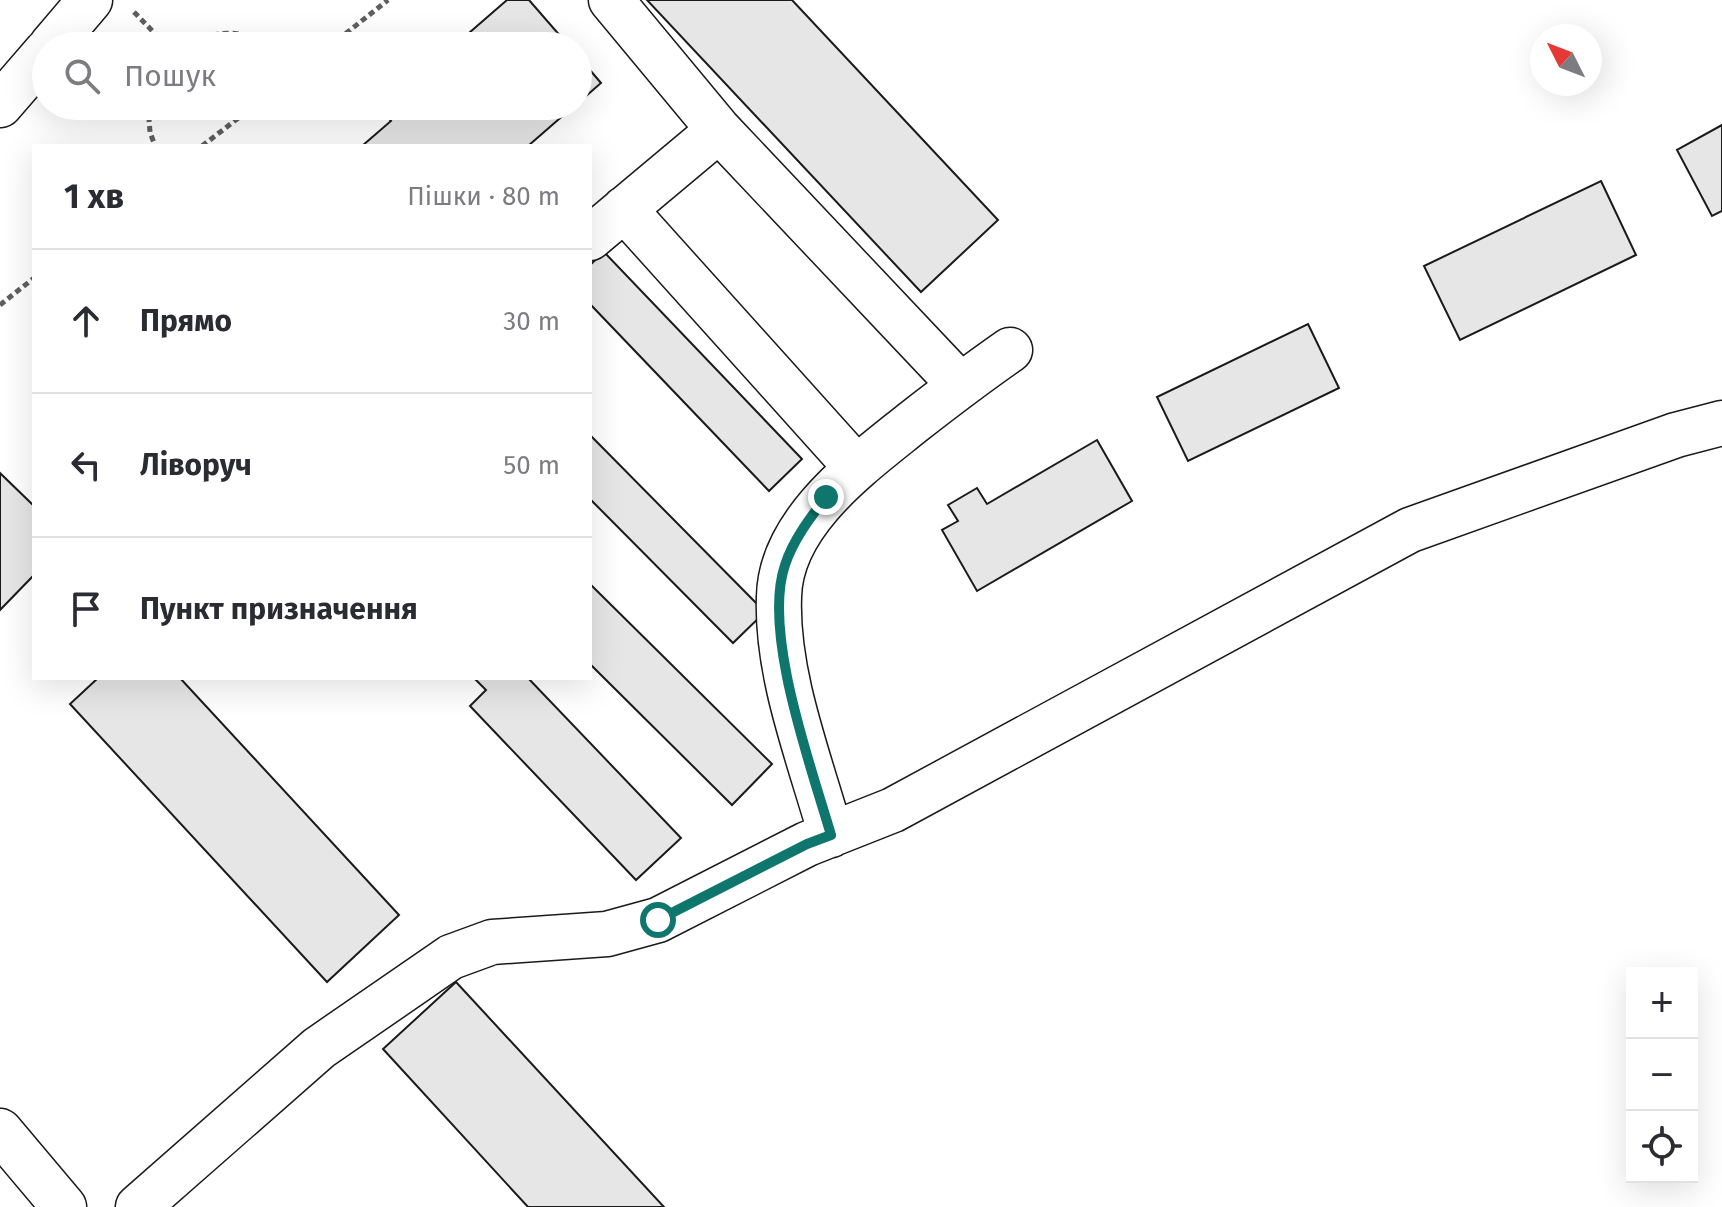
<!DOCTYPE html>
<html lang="uk">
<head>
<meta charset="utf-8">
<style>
	:root { --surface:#fff; --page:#f7f7f7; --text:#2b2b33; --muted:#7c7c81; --line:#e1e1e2 }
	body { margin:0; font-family:"Fira Sans",sans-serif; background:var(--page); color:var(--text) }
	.controls { position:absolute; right:24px; bottom:24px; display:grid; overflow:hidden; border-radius:0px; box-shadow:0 8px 32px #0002 }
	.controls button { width:72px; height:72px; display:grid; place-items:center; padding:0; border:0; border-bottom:2px solid var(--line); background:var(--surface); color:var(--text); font:40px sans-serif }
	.compass { position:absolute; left:1530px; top:24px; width:72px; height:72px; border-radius:50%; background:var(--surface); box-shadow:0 8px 32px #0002; rotate:312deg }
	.stop { position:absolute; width:24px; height:24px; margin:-18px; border:6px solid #0f766e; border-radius:50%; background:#fff }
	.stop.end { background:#0f766e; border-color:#fff; box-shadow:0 2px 8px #0008 }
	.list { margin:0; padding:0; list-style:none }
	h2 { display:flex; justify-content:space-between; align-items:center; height:104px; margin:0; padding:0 32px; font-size:34px }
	h2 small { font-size:26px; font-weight:400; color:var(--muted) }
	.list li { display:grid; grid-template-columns:52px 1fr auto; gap:24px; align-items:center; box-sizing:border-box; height:144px; padding:0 32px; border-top:2px solid var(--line) }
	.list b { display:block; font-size:30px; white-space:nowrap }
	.list em { font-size:26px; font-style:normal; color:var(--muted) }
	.icon { flex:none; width:44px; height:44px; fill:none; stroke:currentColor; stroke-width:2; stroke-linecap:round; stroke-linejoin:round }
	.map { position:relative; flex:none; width:1722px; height:1207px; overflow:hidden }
	.search { position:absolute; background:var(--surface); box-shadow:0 8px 32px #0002; left:32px; top:32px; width:560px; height:88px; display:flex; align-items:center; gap:20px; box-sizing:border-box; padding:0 28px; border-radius:44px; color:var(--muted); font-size:30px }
	.panel { position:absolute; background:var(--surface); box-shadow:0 8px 32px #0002; left:32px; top:144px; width:560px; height:536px; border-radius:0px }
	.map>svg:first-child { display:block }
	.building { fill:#e6e6e6; stroke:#1a1a1a; stroke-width:2 }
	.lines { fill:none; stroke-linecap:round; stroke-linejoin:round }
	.minor-casing { stroke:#1a1a1a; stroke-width:47 }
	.path { stroke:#5f5f5f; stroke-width:5; stroke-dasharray:6 4; stroke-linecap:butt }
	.minor { stroke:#fff; stroke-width:44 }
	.route { stroke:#0f766e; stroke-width:10 }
</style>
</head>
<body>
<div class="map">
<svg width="1722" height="1207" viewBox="0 0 1722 1207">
	<rect width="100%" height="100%" fill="#fff"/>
	<path class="building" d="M507,0H529L569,46H454Z
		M647,0H792L998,220L921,292Z
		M578,56L601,83L578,103Z
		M385,106H574L528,146H362L391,121L381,109Z
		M1722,125V211L1712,216L1677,150Z
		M1601,181L1636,255L1460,340L1424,266Z
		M604,252L802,459L769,491L590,304V265Z
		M1308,324L1339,388L1188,461L1157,397Z
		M590,435L765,612L733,643L590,499Z
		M1097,440L1132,501L977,591L942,530L958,521L948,505L977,488L987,504Z
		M0,473L34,506V575L0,610Z
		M590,584L772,764L732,805L590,664Z
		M98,678H180L399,915L327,982L70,704Z
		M474,678H528L681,838L636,880L470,706L486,690Z
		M456,982L664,1207H528L383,1049Z"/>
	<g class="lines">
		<g class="minor-casing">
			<path id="minor" d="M611,0L719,130L960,385
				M51,46L90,0
				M0,105L46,52
				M624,209L856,467
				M590,238L719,130
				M831,835C810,760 776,675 779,597C780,522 860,465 912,423C944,398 977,373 1010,350
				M0,1131L64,1207
				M138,1207L319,1048L451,957L492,942L607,934L658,920L807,844L893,810L1410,530L1676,435L1722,423"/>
		</g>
		<path class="path" d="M134,12L167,46
			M185,46C212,29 245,29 272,46
			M330,46L388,0
			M148,106L150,132L155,146
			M222,106L235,121
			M202,146L254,106
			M0,305L34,278"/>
		<use href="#minor" class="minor"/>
	</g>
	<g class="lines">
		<path class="route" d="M658,920L807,844L831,835C811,766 762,632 785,565C793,540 810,518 826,497"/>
	</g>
</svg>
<div class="controls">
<button>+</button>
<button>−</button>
<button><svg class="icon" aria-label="locate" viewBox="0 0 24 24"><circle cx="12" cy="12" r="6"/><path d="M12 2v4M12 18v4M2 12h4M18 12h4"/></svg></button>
</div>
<svg class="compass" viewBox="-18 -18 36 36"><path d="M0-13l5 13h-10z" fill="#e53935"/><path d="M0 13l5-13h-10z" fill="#7c7c81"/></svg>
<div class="stop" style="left:658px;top:920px"></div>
<div class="stop end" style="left:826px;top:497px"></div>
<div class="search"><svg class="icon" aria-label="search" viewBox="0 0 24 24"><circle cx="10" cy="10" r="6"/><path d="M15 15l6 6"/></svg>Пошук</div>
<section class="panel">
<h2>1 хв<small>Пішки · 80 m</small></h2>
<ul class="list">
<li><svg class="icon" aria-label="ahead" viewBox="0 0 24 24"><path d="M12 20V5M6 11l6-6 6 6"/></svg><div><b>Прямо</b></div><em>30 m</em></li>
<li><svg class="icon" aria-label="left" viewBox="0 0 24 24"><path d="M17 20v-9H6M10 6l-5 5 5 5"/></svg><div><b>Ліворуч</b></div><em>50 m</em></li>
<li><svg class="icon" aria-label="arrive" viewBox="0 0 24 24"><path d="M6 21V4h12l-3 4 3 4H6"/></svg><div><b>Пункт призначення</b></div></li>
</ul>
</section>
</div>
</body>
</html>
